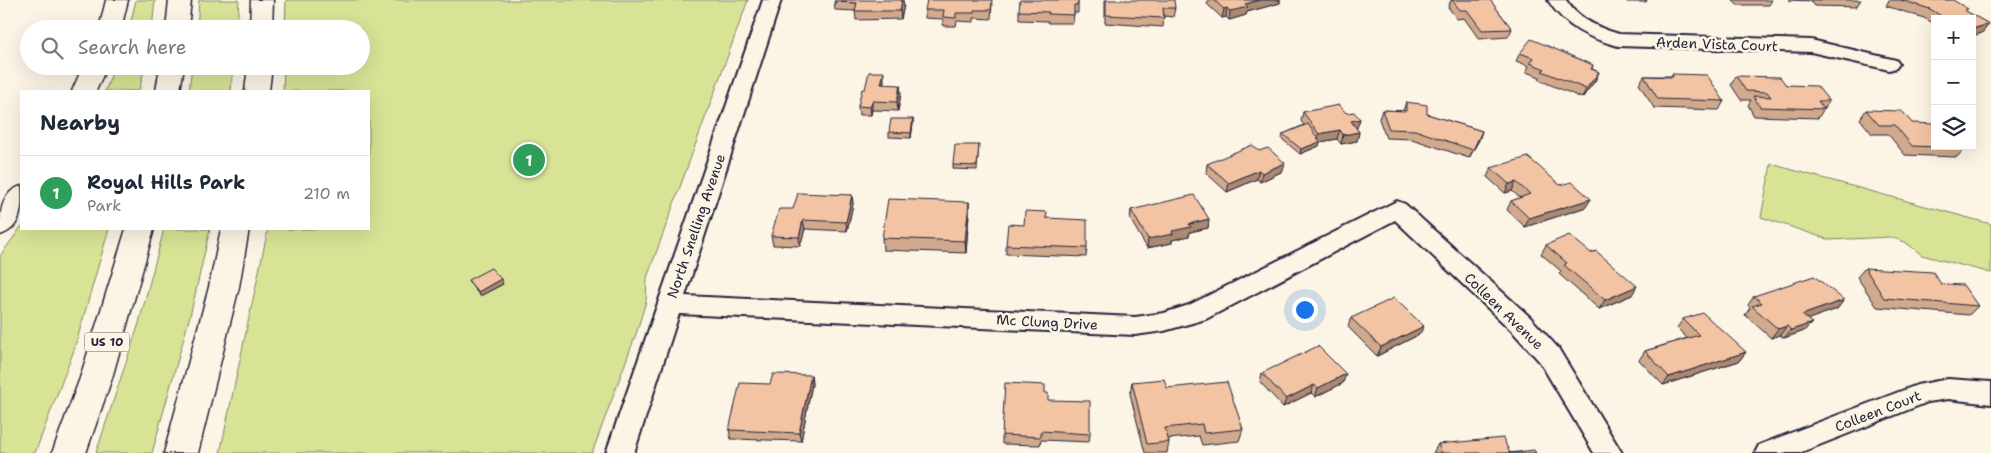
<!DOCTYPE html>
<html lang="en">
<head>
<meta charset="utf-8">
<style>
	:root { --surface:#fff; --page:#f6f6f7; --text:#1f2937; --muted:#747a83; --line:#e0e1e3; --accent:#c8321e }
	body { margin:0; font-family:"Shantell Sans",sans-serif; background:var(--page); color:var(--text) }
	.controls { position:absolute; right:15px; top:15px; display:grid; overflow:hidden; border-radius:0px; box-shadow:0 5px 20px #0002 }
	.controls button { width:45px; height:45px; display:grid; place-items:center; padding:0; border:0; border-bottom:1px solid var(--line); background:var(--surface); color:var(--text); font:25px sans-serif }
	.you { position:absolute; left:1304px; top:309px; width:18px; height:18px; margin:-12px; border:4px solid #fff; border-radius:50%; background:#1a73e8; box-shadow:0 0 0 8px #1a73e833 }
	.badge { display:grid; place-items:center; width:32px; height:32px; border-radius:50%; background:var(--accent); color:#fff; font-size:16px; font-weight:700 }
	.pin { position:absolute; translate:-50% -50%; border:2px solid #fff; box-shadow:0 1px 5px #0006 }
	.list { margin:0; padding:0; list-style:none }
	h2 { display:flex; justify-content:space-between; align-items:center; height:65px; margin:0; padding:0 20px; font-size:21px }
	h2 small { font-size:16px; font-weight:400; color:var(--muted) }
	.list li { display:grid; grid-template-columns:32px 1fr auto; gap:15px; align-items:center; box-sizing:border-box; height:75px; padding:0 20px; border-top:1px solid var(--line) }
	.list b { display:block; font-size:19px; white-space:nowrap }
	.list p { margin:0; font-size:16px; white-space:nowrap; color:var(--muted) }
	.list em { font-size:16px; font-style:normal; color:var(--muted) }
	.icon { flex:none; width:28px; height:28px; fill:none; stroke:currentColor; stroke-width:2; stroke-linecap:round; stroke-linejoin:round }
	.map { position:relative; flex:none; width:1991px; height:453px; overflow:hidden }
	.search { position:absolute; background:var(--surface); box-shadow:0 5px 20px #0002; left:20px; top:20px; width:350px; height:55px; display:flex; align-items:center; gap:12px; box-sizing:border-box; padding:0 18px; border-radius:28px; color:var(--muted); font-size:19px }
	.panel { position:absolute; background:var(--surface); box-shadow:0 5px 20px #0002; left:20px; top:90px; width:350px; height:140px; border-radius:0px }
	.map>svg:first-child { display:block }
	.green { fill:#d8e396; stroke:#7d8268 }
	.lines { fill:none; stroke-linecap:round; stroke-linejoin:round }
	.street-casing { stroke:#22223b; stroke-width:4 }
	.secondary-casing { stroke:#22223b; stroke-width:3 }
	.highway-casing { stroke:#22223b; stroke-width:3 }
	.street { fill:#fcf5e5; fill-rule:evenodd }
	.secondary { fill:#fcf5e5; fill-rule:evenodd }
	.highway { fill:#fcf5e5; fill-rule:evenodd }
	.wall { fill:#d1a98c; stroke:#22223b }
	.shaded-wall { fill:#aa8972; stroke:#22223b }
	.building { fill:#f3c4a3; stroke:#22223b }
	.labels { text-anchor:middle; stroke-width:5; stroke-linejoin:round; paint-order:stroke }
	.shield { fill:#fcf5e5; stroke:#63616e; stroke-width:1 }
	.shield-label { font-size:12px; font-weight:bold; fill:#22223b }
	.street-label { font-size:14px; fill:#22223b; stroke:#fcf5e5 }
</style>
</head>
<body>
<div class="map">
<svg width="1991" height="453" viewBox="0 0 1991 453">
	<rect width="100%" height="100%" fill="#fcf5e5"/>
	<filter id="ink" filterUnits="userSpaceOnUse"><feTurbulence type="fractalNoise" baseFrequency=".02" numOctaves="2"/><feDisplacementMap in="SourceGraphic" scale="10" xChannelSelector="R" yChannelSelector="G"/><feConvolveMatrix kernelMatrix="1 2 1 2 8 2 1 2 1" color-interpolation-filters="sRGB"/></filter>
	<g filter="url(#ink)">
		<path class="green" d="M136,0H155L152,29H129Z
			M199,0H239L237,29H197Z
			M286,0H748L647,278L646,301L636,334L592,453H220L268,229H369V91H283L284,66H361V29H285Z
			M115,66H145L139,91H105Z
			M192,66H233L231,91H189Z
			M1771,164L1991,224V273L1922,255L1905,242L1890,237L1830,240L1761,217Z
			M21,227L109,229L74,350L35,453H0V256Z
			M164,229H210L191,312L152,453H96L139,323Z"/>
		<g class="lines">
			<g class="street-casing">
				<path id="street" d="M763,0H781L685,296L1135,317L1164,313L1189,305L1397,201L1405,204L1530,317L1558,348L1622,453H1594L1540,362L1512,331L1395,220L1206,319L1164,331L1135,335L679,314L634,453H606Z
					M1548,0H1566C1578,19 1598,28 1619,34L1811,40L1896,60L1899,64L1896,68L1889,70L1811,52L1618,46C1588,38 1565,27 1548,0Z
					M1948,379L1991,382V404L1948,399L1928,402L1799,453H1755L1759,445L1917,385Z"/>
			</g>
			<g class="secondary-casing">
				<path id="secondary" d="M106,0H128L121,29H99Z
					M83,66H107L96,91H72Z
					M21,186C22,206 23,228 0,235C0,214 0,193 21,186Z"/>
			</g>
			<g class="highway-casing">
				<path id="highway" d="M169,0H191L188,29H166Z
					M251,0H273L272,29H250Z
					M160,66H184L180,91H156Z
					M248,66H272L269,91H245Z
					M126,229H154L112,378L86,453H52L80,378Z
					M221,229H249L239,287L198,453H164L209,287Z"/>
			</g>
			<use href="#street" class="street"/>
			<use href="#secondary" class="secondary"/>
			<use href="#highway" class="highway"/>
		</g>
		<path class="wall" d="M1078,0V13H1074L1073,23H1048V21L1019,20V11Z
			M1105,0L1175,8L1173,17L1164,16L1163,27L1105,23Z
			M1208,0H1280V3L1247,12L1246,15L1229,20L1226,17L1222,18L1207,4Z
			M1451,0H1490L1512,29L1508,37L1479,39L1464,18L1457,19L1448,7Z
			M1626,0H1647L1646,2H1627Z
			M1733,0H1772L1769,5H1737Z
			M1789,0H1861L1856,7L1814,6L1810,1Z
			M1889,0H1953L1966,12L1989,24L1982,33L1972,36V19H1935V24L1924,18L1886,6Z
			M834,2L904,5L901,19L856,20L855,11L835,10Z
			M992,4L991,19L974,18V22L957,21L956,26H943V19L925,18V10Z
			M1520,53L1593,65L1592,69L1599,72L1595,81L1582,98L1539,80L1540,77L1526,72L1529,66L1516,61Z
			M1672,74L1724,101L1719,110L1654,108L1639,84L1644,76H1671Z
			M1736,76L1786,85L1829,101L1818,118L1754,116L1748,105L1751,100H1741L1731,85Z
			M884,81V84L901,93L898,111L872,110L871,115H859L858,106L865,89Z
			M1406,102L1427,114L1482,131L1479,140L1469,158L1412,139L1386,138L1379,119L1382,110L1403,111Z
			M1866,110L1912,123L1965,148L1957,157L1905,155L1888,134H1872L1860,119Z
			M1303,112L1360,119L1356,128L1359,132L1357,141L1341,144L1337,139L1320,142L1319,146L1300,154L1282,139L1283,134L1304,125L1301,121Z
			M913,119V124L911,138L889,137V132Z
			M979,145L977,170L953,169V165Z
			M1207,164L1283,171L1260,182L1257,179L1227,192L1206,173Z
			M1491,168L1560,185L1586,207L1525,227L1507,210L1511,201L1520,198L1512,191L1505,193L1487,177Z
			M852,195L853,204L847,231L805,229L800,246L773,245L771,236L793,209Z
			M969,202V214L966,253L883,250L882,238Z
			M1131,210L1209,219L1208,228L1190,232L1189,236L1172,240V243L1147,248L1130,219Z
			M1046,218L1087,248L1086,257L1006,254V245L1024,225Z
			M1546,245L1591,253L1632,295L1599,309L1559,274L1561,271L1541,254Z
			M1865,268L1941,284L1978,306L1969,315L1877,307L1857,277Z
			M468,280L503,284L480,296L471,285Z
			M1754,296L1844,300L1837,309L1808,319L1804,331L1784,338L1780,335L1771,338L1745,315L1750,308L1748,305Z
			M1351,318L1420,334L1377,356L1348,327Z
			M1683,319L1746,352L1739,361L1663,385L1639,360L1645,351L1687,338L1677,328Z
			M1262,373L1343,383L1315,397L1311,393L1283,407L1260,382Z
			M811,375L812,384L801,441L731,439L729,430L770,384Z
			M1132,382L1167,388L1243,429L1239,441L1202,445L1199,436L1168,439L1169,442L1167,453H1145L1130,394Z
			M1048,400L1090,434L1089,442L1041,440L1040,445L1002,444V435Z
			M1438,444L1510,453H1536H1433Z"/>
		<path class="shaded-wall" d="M902,0H903L904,5L901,19L900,11Z
			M1260,0H1280V3L1247,12L1246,15L1229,20L1230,11L1245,4Z
			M1227,8L1226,17L1222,18L1224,9Z
			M1989,24L1982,33L1972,36V29Z
			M884,72V81L882,93L881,84Z
			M1599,72L1595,81L1582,98L1586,89Z
			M900,85L901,93L898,111L897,102Z
			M872,101V110L871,115L870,107Z
			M913,119V124L911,138V133Z
			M1360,119L1357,128L1348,130L1351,121Z
			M1340,130L1337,139L1320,142L1319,146L1300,154L1301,149L1317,143L1319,134Z
			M1482,131L1479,140L1469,158L1473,150Z
			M1359,132L1357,141L1341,144L1343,135Z
			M1285,163L1283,171L1260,182L1262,173Z
			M1259,170L1257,179L1227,192L1229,183Z
			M1516,182L1512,191L1505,193L1509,184Z
			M852,195L853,204L847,231L846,222Z
			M1591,199L1586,207L1525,227L1529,218Z
			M969,202V214L966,253L965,241Z
			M1209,219L1208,228L1190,232L1189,236L1172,240V243L1147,248L1148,239L1172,231L1189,224Z
			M803,220L805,229L800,246L799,237Z
			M501,279L503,284L480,296L478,292Z
			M1637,286L1632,295L1599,309L1605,300Z
			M1844,300L1837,309L1795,324L1802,315Z
			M1812,323L1804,331L1784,338L1791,330Z
			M1424,326L1420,334L1377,356L1381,347Z
			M1787,326L1780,335L1771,338L1778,329Z
			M1746,352L1739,361L1663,385L1669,377Z
			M1346,374L1343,383L1315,397L1318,388Z
			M811,375L812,384L801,441L799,433Z
			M1314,385L1311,393L1283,407L1286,399Z"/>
		<path class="building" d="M835,0H902L900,11H855L857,3L834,2Z
			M927,0H992L991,10H974V13H956V18L943,17L944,10H925Z
			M1020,0H1078V5H1074V15L1048,14L1049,12L1019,11Z
			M1106,0H1174L1175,8H1163L1164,18L1106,15Z
			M1214,0H1260L1245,4L1248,7L1230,11L1227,8L1224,9Z
			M1452,0H1490L1512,29L1482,30L1467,10H1460Z
			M1901,0H1953L1968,9L1964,10L1989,24L1972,29V19H1946L1930,9Z
			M1531,39L1593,65L1591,69L1599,72L1586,89L1542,71L1545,69L1530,63L1534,58L1520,53Z
			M869,72H884L881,84L900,85L897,102L872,101L870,107L858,106L862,89H865Z
			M1672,74L1707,75L1724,101L1658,99L1644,76L1673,77Z
			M1736,76L1780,77L1786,85L1817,86L1829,101H1818L1824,109L1760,107L1753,96L1771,97L1767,92L1746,91Z
			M1406,102L1427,105V114L1482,131L1473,150L1415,130L1389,129L1382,110L1406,111Z
			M1339,105L1346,113L1354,112L1360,119L1351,121L1359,132L1343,135L1340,130L1319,134L1303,112Z
			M1866,110L1902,111L1912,123L1935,124V146H1963L1965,148L1912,146L1895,125H1879Z
			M891,119H913L911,133L889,132Z
			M1308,124L1320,142L1301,149L1283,134Z
			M955,145H979L977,166L953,165Z
			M1252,145L1259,151L1268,148L1285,163L1262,173L1259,170L1229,183L1207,164Z
			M1528,157L1560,185L1572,182L1591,199L1529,218L1511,201L1530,194L1516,182L1509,184L1491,168Z
			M798,193L852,195L846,222L803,220L799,237L771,236L779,209H793Z
			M1194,195L1209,219L1189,224L1191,227L1172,231L1173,234L1148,239L1131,210Z
			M888,199L969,202L965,241L882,238Z
			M1025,211L1047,212L1046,218L1087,220V248L1006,245L1008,224L1024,225Z
			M1569,235L1591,253L1596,251L1637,286L1605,300L1564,265L1567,263L1546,245Z
			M491,268L501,279L478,292L468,280Z
			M1865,268L1933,272L1941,284L1963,285L1978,306L1884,298Z
			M1814,276L1844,300L1802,315L1812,323L1791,330L1787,326L1778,329L1752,306L1762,303L1754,296Z
			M1394,298L1424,326L1381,347L1351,318Z
			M1703,313L1746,352L1669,377L1645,351L1699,335L1683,319Z
			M1318,346L1346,374L1318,388L1314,385L1286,399L1262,373Z
			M773,374L811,375L799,433L729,430L740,383L770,384Z
			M1164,379L1167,388L1227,382L1243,429L1204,433L1202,424L1165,428L1169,442L1147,444L1132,382Z
			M1005,383L1045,385V393H1048V400L1090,401V434L1041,431V437L1002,435Z
			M1503,438L1510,453L1534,450L1536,453H1442L1438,444Z"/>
	</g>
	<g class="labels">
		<rect class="shield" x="84.5" y="332.5" width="45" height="19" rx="4"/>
		<g class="shield-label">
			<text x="107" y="346">US 10</text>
		</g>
		<g class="street-label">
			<text transform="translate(1717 44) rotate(2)" y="5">Arden Vista Court</text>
			<text transform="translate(696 226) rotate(-71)" y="5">North Snelling Avenue</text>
			<text transform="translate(1504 311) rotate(44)" y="5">Colleen Avenue</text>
			<text transform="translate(1047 322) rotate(3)" y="5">Mc Clung Drive</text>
			<text transform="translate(1878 411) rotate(-21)" y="5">Colleen Court</text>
		</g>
	</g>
</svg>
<div class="controls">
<button>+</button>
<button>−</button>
<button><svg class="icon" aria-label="layers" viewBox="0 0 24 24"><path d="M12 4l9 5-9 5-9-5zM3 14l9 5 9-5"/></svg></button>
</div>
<div class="you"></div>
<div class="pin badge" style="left:529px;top:160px;background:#2e9e5b">1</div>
<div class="search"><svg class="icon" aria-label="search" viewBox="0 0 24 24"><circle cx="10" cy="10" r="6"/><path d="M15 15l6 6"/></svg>Search here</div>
<section class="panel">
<h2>Nearby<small></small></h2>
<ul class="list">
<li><span class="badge" style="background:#2e9e5b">1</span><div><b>Royal Hills Park</b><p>Park</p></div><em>210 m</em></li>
</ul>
</section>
</div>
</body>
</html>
